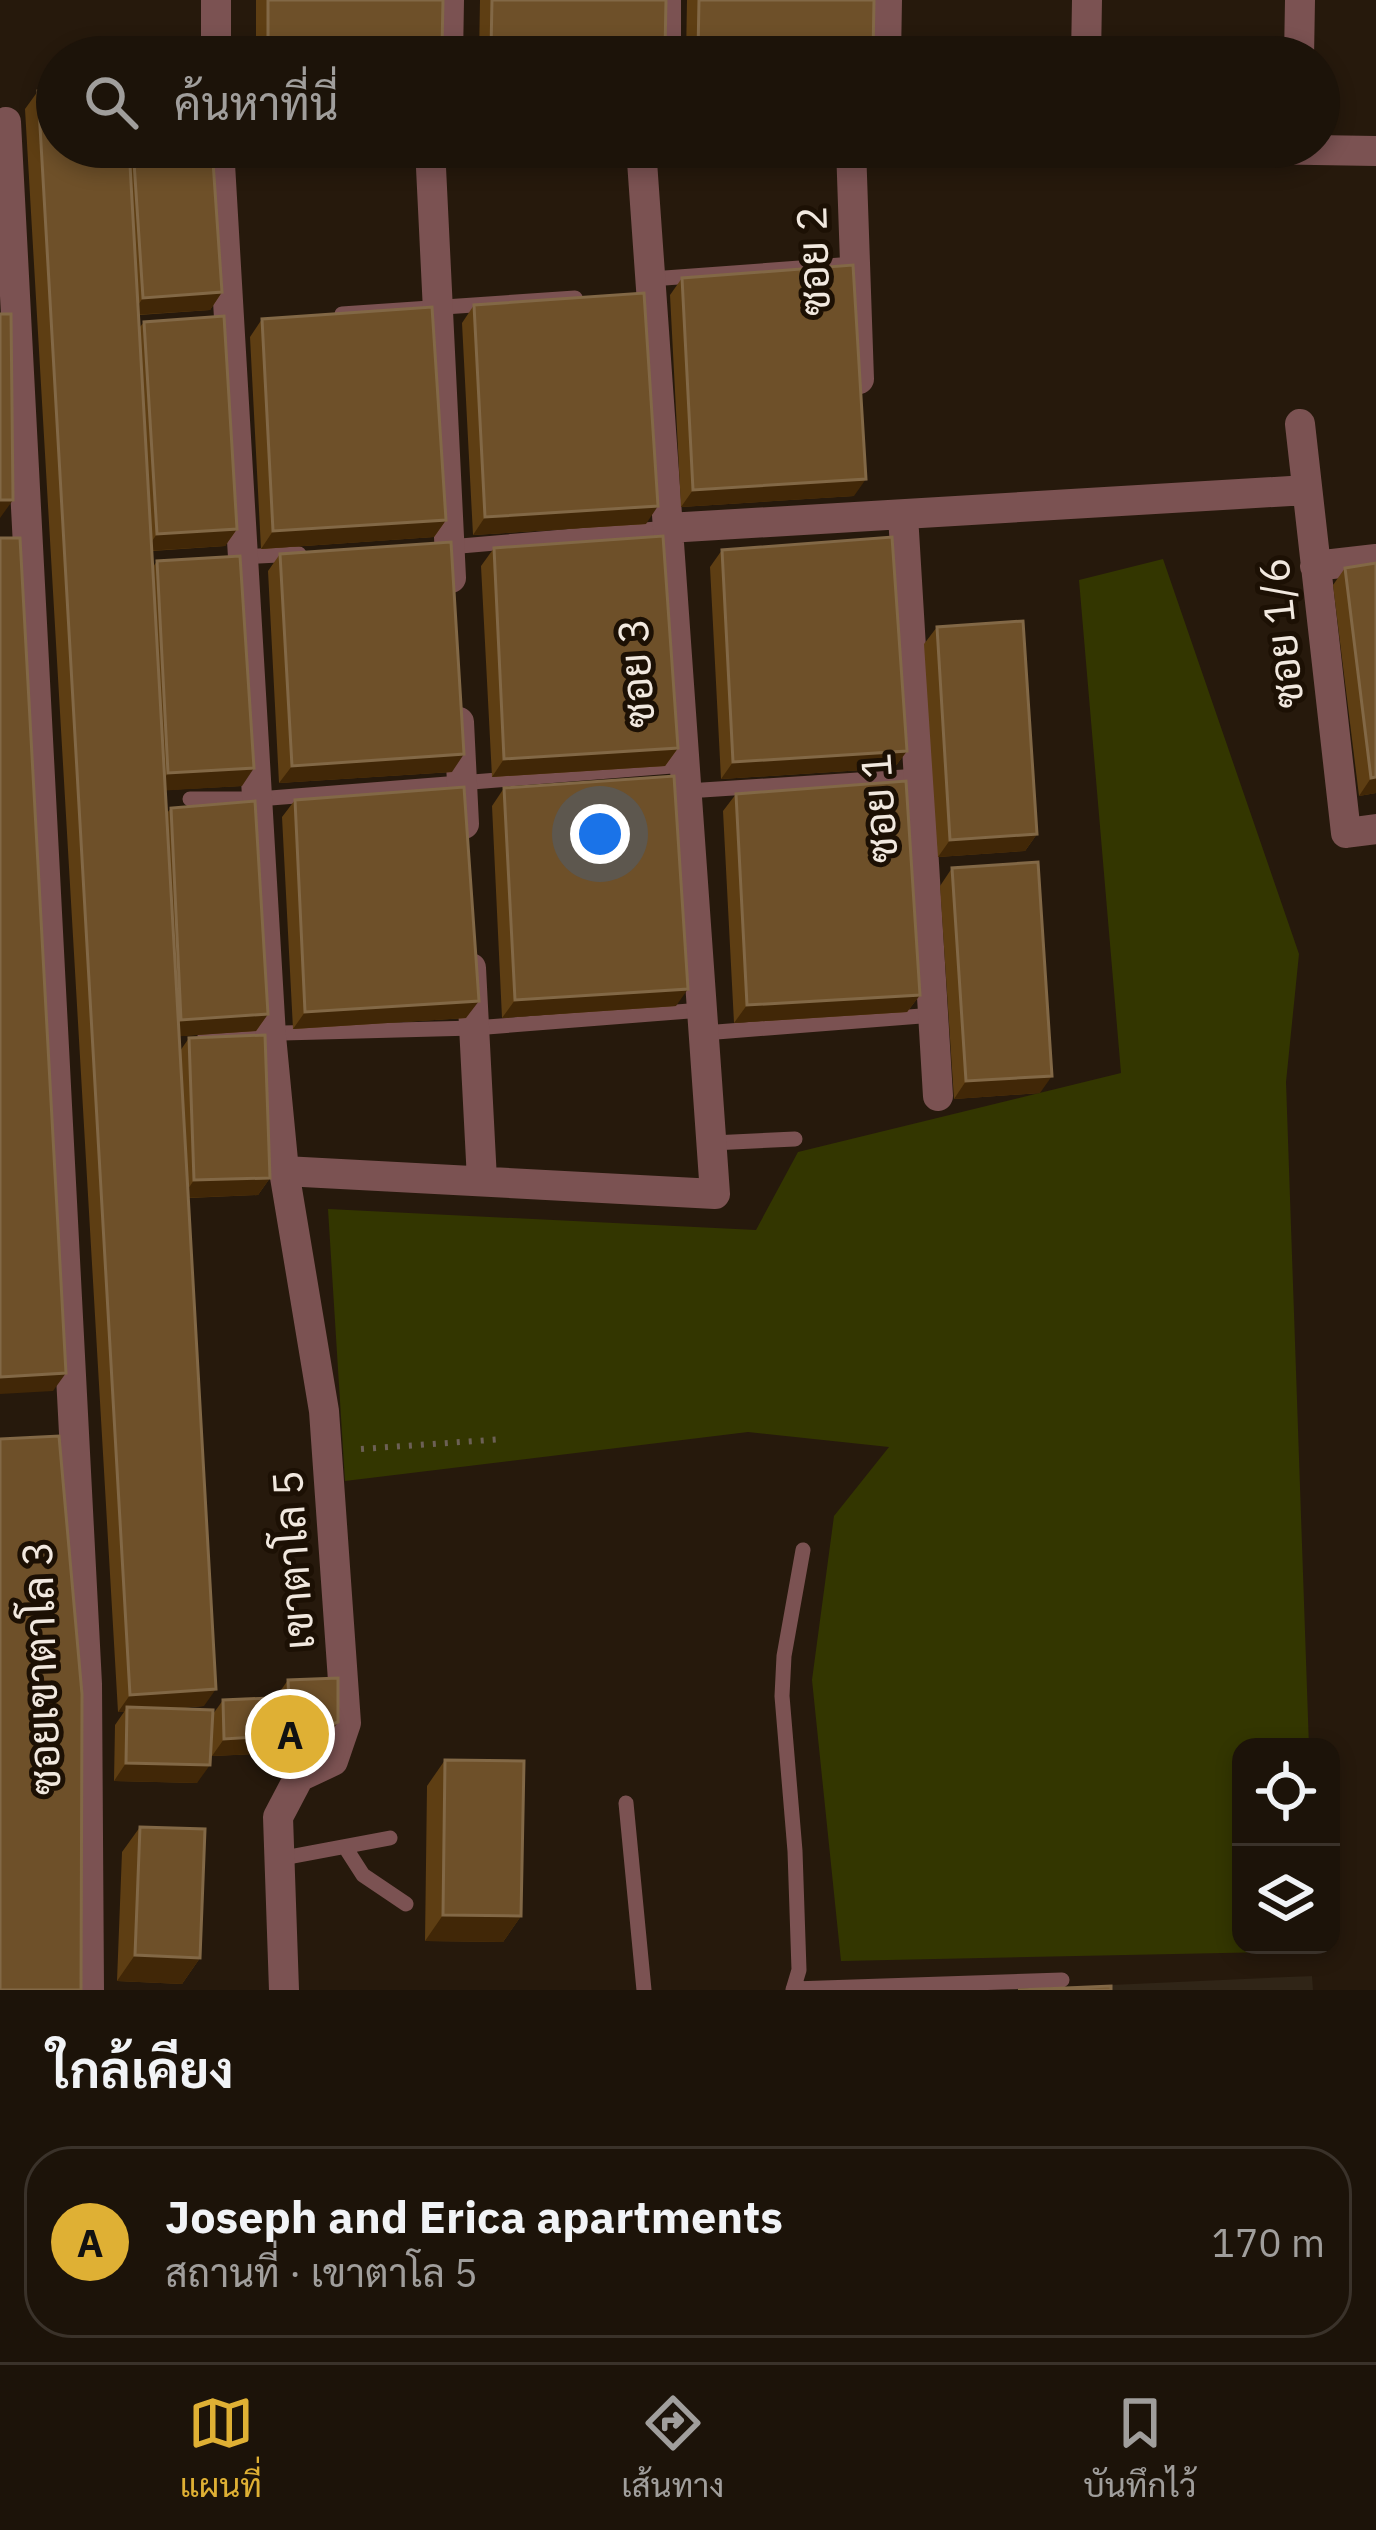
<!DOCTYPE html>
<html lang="th">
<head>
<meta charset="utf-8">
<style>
	:root { --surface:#1c1309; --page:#251c12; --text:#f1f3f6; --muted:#a09e9c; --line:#3a322a; --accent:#dfb034 }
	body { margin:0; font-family:"IBM Plex Sans",Sarabun,sans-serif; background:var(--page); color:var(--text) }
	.controls { position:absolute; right:36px; bottom:36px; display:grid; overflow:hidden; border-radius:24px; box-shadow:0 6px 18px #0003 }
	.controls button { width:108px; height:108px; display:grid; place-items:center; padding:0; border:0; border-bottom:3px solid var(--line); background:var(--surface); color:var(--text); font:60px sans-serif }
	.you { position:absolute; left:600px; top:834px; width:42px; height:42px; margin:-30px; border:9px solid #fff; border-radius:50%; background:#1a73e8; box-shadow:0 0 0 18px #1a73e833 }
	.badge { display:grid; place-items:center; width:78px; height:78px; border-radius:50%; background:var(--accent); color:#111; font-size:39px; font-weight:700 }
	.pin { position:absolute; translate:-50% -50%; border:6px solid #fff; box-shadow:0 3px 12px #0006 }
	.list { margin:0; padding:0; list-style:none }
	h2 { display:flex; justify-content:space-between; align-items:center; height:156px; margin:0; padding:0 48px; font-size:51px }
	h2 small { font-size:39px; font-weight:400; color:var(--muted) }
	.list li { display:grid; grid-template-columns:78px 1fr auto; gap:36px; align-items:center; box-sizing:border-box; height:192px; margin:0 24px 24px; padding:0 24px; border:3px solid var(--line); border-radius:48px }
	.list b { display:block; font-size:45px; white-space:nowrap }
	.list p { margin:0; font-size:39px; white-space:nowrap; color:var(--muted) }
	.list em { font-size:39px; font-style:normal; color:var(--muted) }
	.icon { flex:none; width:66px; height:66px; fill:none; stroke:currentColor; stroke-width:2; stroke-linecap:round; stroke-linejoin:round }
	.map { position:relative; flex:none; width:1376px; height:1990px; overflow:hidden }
	.search { position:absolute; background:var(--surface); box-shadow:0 6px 18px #0003; left:36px; right:36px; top:36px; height:132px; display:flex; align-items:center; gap:30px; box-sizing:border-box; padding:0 42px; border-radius:66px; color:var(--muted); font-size:45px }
	.sheet { height:372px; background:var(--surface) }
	nav { display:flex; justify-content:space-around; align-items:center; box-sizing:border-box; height:168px; border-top:3px solid var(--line); background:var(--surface); font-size:33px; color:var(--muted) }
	nav a { display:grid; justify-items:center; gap:6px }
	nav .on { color:var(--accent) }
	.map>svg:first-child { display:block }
	.commercial { fill:#302517 }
	.green { fill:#333600 }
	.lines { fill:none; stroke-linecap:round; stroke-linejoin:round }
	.path { stroke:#6c6055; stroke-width:6; stroke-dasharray:3 9; stroke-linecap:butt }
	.lane { stroke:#7b5252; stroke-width:15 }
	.street { stroke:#7b5252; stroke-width:30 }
	.wall { fill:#5e3e13 }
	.shaded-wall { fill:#412707 }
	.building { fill:#6e5029; stroke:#826846; stroke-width:3 }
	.labels { text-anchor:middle; stroke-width:10; stroke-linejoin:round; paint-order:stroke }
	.street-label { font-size:42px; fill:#f1e8df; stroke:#1c1004 }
</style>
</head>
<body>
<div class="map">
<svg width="1376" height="1990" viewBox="0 0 1376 1990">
	<rect width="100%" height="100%" fill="#26190c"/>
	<path class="commercial" d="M1312,1976L1313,1990H997Z"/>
	<path class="green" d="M1163,559L1299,954L1286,1082L1309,1747H1241V1945H1316V1951L841,1961L812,1680L834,1516L889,1447L748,1432L345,1481L328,1209L756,1230L798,1152L1121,1073L1079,580Z"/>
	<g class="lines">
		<path class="path" d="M361,1449L504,1439"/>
		<path class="lane" d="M651,279L854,264
			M342,314L575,298
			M449,547L668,528
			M239,557L299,554
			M687,791L919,776
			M190,799H258L685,765
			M704,1033L934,1015
			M205,1035L474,1028L702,1010
			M712,1143L795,1139
			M626,1803L644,1990
			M345,1847L363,1875L406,1904
			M278,1859L390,1838
			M793,1989L1062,1980
			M793,1990L799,1970L795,1851L782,1696L784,1656L803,1550"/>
		<path class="street" d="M666,0V57
			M216,57V0
			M448,57L449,0
			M886,57L887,0
			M1086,57L1087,0
			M1299,57L1300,0
			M6,122L87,1684L89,1990
			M219,147L271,1036L284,1171L324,1411L346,1723L333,1761L299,1777L278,1817L284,1990
			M430,147L451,578
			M851,147L859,379
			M1117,147L1376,151
			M1300,424L1346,833L1376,829
			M903,515L938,1096
			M668,528L1307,490
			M1315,566L1376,559
			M459,722L464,824
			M471,968L482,1180
			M284,1171L715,1194L641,147"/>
	</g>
	<path class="wall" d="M256,0H443L436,57H256Z
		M480,0H666L665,51L661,57H479Z
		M687,0H874L871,57H686Z
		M38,91L57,147H212L222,292L210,310L139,315V328L144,322L237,529L225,546L152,551L153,567L157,561L242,786L166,790L167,813L171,808L268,1014L256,1031L180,1036V1051L189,1038L270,1178L258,1195L189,1198L204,1706L168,1709L213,1714L223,1700L269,1707L288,1680L315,1755L289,1767H267L266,1742L257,1754L212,1756V1736L197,1783L114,1781L115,1725L124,1712H118L25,109Z
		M682,278L854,496L681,507L670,295Z
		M474,305L646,524L473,535L462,323Z
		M262,319L446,520L434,537L261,549L250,337Z
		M494,548L678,748L665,766L492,777L481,566Z
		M722,550L907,751L894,768L721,779L710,567Z
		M280,554L452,772L279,783L268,571Z
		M1345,568L1376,793L1359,796L1333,585Z
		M937,627L1037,834L1025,851L938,857L924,644Z
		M504,788L676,1006L502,1018L492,806Z
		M736,794L920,995L907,1012L734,1023L723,811Z
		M295,800L466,1018L293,1029L282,817Z
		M952,868L1040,1093L954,1099L940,886Z
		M445,1760L521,1916L503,1942L425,1941L427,1786Z
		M140,1827L200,1958L182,1984L117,1981L122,1852Z"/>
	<path class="shaded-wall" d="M268,46L442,48L436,57H260Z
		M491,49L665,51L661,57H486Z
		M698,52L873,54L871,57H694Z
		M222,292L210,310L131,315L143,298Z
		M866,479L854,496L681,507L693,490Z
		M0,500H13L0,518Z
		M658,506L646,524L473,535L485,517Z
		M446,520L434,537L261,549L273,531Z
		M237,529L225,546L145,551L157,534Z
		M678,748L665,766L492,777L504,759Z
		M907,751L894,768L721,779L733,762Z
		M464,754L452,772L279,783L292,766Z
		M254,768L242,786L156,791L168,773Z
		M1376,777V793L1359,796L1371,778Z
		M1037,834L1025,851L938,857L950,840Z
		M688,989L676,1006L502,1018L515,1000Z
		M920,995L907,1012L734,1023L747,1005Z
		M479,1001L466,1018L293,1029L305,1012Z
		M268,1014L256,1031L169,1037L181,1020Z
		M1052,1076L1040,1093L954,1099L966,1081Z
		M270,1178L258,1195L182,1198L194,1180Z
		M66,1373L53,1391L0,1394V1377Z
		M216,1689L204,1706L127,1712V1707L124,1712H118L130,1695Z
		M338,1722L315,1755L289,1767H267L290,1734Z
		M270,1736L257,1754L212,1756L224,1739Z
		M126,1763L210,1765L197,1783L114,1781Z
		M443,1915L521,1916L503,1942L425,1941Z
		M135,1955L200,1958L182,1984L117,1981Z"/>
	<path class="building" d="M268,0H443L442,48L268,46Z
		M492,0H666L665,51L491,49Z
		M699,0H874L873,54L698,52Z
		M38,91L57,92V147H129L216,1689L130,1695Z
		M133,147H212L222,292L143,298Z
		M853,265L866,479L693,490L682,278Z
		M644,293L658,506L485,517L474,305Z
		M432,307L446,520L273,531L262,319Z
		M0,314H11L13,500H0Z
		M224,316L237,529L157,534L144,322Z
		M663,536L678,748L504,759L494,548Z
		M892,537L907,751L733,762L722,550Z
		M0,538H20L66,1373L0,1377Z
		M451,542L464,754L292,766L280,554Z
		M240,556L254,768L168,773L157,561Z
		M1376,563V777L1371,778L1345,568Z
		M1023,621L1037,834L950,840L937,627Z
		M674,776L688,989L515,1000L504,788Z
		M906,781L920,995L747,1005L736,794Z
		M464,787L479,1001L305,1012L295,800Z
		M255,801L268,1014L181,1020L171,808Z
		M1038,862L1052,1076L966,1081L952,868Z
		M265,1035L270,1178L194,1180L189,1038Z
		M59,1436L82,1694L81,1990H0V1439Z
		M338,1678V1722L312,1733L290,1734L288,1680Z
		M269,1698L270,1736L224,1739L223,1700Z
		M127,1707L213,1710L210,1765L126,1763Z
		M445,1760L524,1761L521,1916L443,1915Z
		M140,1827L205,1829L200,1958L135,1955Z
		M1111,1986V1990H1018Z"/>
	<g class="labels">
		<g class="street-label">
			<text transform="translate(813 261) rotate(-92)" y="15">ซอย 2</text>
			<text transform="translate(1281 633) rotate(-96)" y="15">ซอย 1/6</text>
			<text transform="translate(636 673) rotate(-94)" y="15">ซอย 3</text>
			<text transform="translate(879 808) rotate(-94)" y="15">ซอย 1</text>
			<text transform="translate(293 1560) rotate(-94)" y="15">เขาตาโล 5</text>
			<text transform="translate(41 1668) rotate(-92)" y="15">ซอยเขาตาโล 3</text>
		</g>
	</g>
</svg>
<div class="controls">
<button><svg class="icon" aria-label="locate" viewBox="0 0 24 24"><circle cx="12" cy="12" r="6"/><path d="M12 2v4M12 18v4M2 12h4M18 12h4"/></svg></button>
<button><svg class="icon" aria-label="layers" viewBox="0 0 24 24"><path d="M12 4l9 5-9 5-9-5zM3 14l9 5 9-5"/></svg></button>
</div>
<div class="you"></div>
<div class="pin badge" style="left:290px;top:1734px">A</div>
<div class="search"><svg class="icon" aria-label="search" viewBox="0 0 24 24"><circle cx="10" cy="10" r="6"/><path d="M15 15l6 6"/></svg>ค้นหาที่นี่</div>
</div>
<section class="sheet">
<h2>ใกล้เคียง<small></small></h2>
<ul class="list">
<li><span class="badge">A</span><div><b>Joseph and Erica apartments</b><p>สถานที่ · เขาตาโล 5</p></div><em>170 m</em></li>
</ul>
</section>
<nav>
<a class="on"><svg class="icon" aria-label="map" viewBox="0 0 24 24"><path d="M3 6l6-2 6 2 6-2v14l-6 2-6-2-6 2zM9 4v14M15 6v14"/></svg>แผนที่</a>
<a><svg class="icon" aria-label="directions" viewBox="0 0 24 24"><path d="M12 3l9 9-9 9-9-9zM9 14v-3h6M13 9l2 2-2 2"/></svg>เส้นทาง</a>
<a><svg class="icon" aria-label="saved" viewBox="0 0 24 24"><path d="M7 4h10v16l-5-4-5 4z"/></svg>บันทึกไว้</a>
</nav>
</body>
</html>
